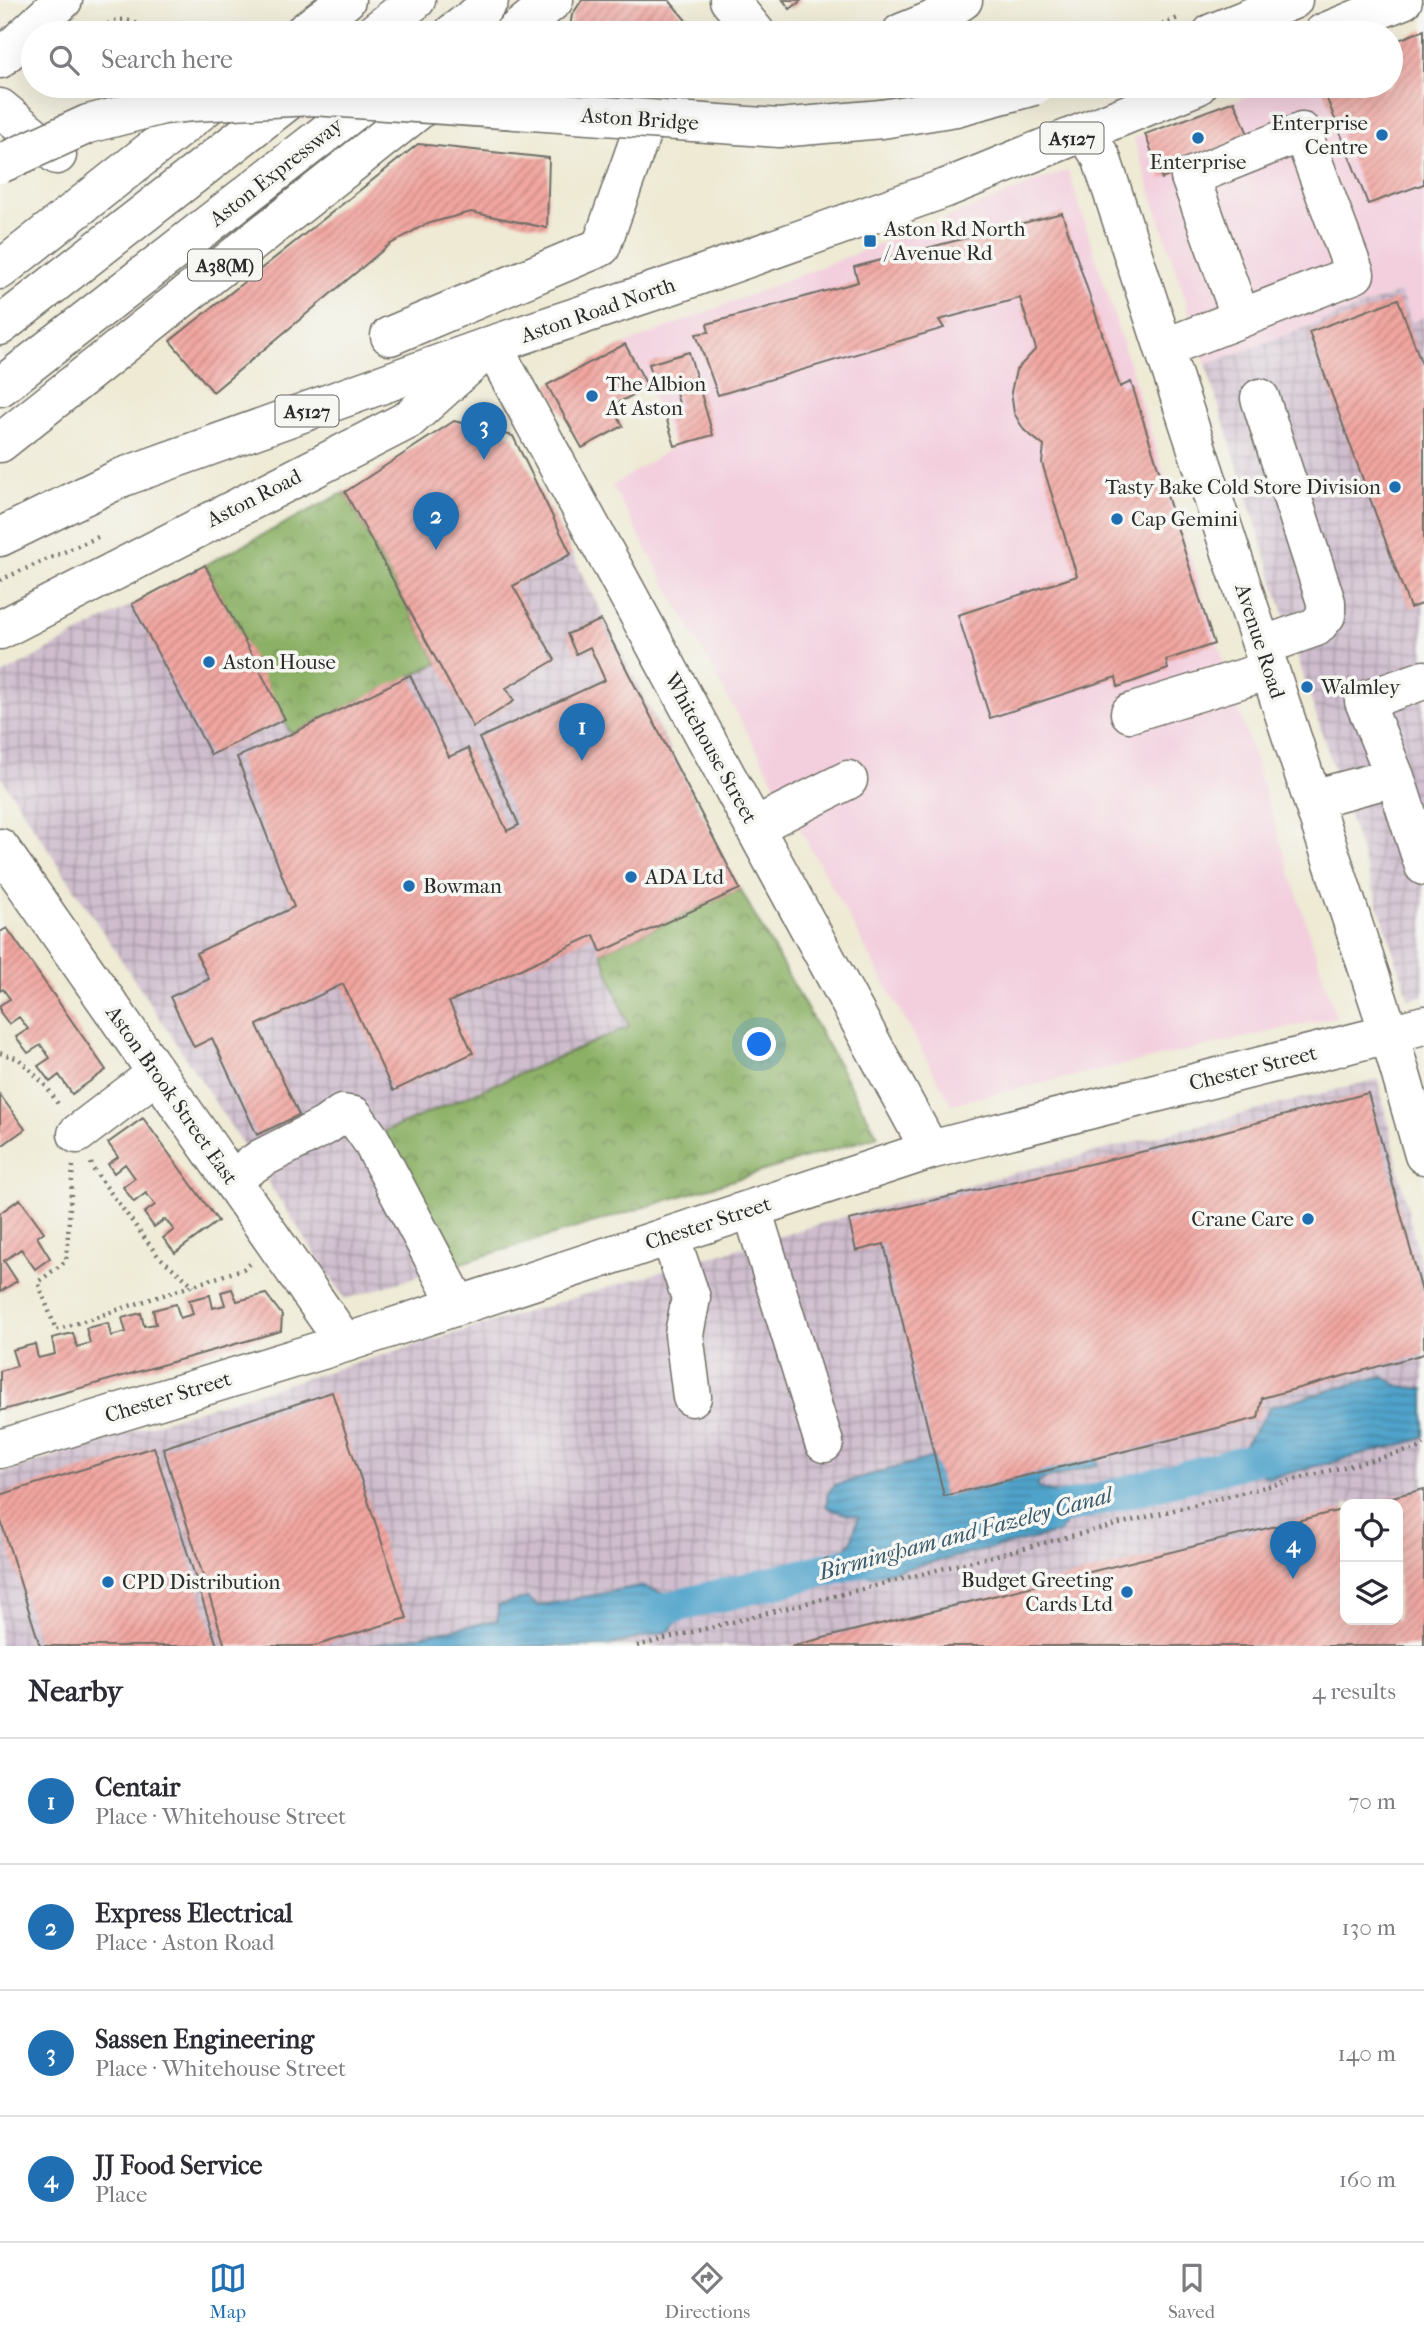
<!DOCTYPE html>
<html lang="en">
<head>
<meta charset="utf-8">
<style>
	:root { --surface:#fff; --page:#f2f2f3; --text:#2b2b33; --muted:#7c7c81; --line:#e1e1e2; --accent:#1f6fb2 }
	body { margin:0; font-family:"IM FELL French Canon",serif; background:var(--page); color:var(--text) }
	.controls { position:absolute; right:21px; bottom:21px; display:grid; overflow:hidden; border-radius:14px; box-shadow:0 7px 28px #0002 }
	.controls button { width:63px; height:63px; display:grid; place-items:center; padding:0; border:0; border-bottom:2px solid var(--line); background:var(--surface); color:var(--text); font:35px sans-serif }
	.you { position:absolute; left:760px; top:1045px; width:24px; height:24px; margin:-18px; border:5px solid #fff; border-radius:50%; background:#1a73e8; box-shadow:0 0 0 10px #1a73e833 }
	.badge { display:grid; place-items:center; width:46px; height:46px; border-radius:50%; background:var(--accent); color:#fff; font-size:23px; font-weight:700 }
	.pin { position:absolute; translate:-50% -58px; filter:drop-shadow(0 2px 4px #0008) }
	.pin::after { content:''; position:absolute; top:37px; width:24px; height:21px; background:inherit; clip-path:polygon(0 0,100% 0,50% 100%) }
	.list { margin:0; padding:0; list-style:none }
	h2 { display:flex; justify-content:space-between; align-items:center; height:91px; margin:0; padding:0 28px; font-size:30px }
	h2 small { font-size:23px; font-weight:400; color:var(--muted) }
	.list li { display:grid; grid-template-columns:46px 1fr auto; gap:21px; align-items:center; box-sizing:border-box; height:126px; padding:0 28px; border-top:2px solid var(--line) }
	.list b { display:block; font-size:26px; white-space:nowrap }
	.list p { margin:0; font-size:23px; white-space:nowrap; color:var(--muted) }
	.list em { font-size:23px; font-style:normal; color:var(--muted) }
	.icon { flex:none; width:38px; height:38px; fill:none; stroke:currentColor; stroke-width:2; stroke-linecap:round; stroke-linejoin:round }
	.map { position:relative; flex:none; width:1424px; height:1646px; overflow:hidden }
	.search { position:absolute; background:var(--surface); box-shadow:0 7px 28px #0002; left:21px; right:21px; top:21px; height:77px; display:flex; align-items:center; gap:18px; box-sizing:border-box; padding:0 24px; border-radius:38px; color:var(--muted); font-size:26px }
	.sheet { height:595px; background:var(--surface) }
	nav { display:flex; justify-content:space-around; align-items:center; box-sizing:border-box; height:98px; border-top:2px solid var(--line); background:var(--surface); font-size:19px; color:var(--muted) }
	nav a { display:grid; justify-items:center; gap:4px }
	nav .on { color:var(--accent) }
	.map>svg:first-child { display:block }
	.built { fill:#f3cfde }
	.industrial { fill:url(#industrial-grid); fill-rule:evenodd }
	.forest { fill:url(#forest-crowns); stroke:#5c6e48; stroke-width:2 }
	.water { fill:url(#water-rules); stroke:#3e677b; stroke-width:2 }
	.lines { fill:none; stroke-linecap:round; stroke-linejoin:round }
	.canal { stroke:#50a3cb; stroke-width:33 }
	.building { fill:url(#building-hatch) }
	.minor-casing { stroke:#6f6e66; stroke-width:41 }
	.major-casing { stroke:#6f6e66; stroke-width:41 }
	.highway-casing { stroke:#6f6e66; stroke-width:41 }
	.path { stroke:#6f6e66; stroke-width:4.5; stroke-dasharray:2 5; stroke-linecap:butt }
	.minor { stroke:#fff; stroke-width:38 }
	.major { stroke:#fff; stroke-width:38 }
	.highway { stroke:#fff; stroke-width:38 }
	.major-bridge-casing { stroke:#6f6e66; stroke-width:41; stroke-linecap:butt }
	.major-bridge { stroke:#fff; stroke-width:38 }
	.poi-dot { fill:#1f6fb2; stroke:#f6f6f2; stroke-width:2.5 }
	.labels { text-anchor:middle; stroke-width:7; stroke-linejoin:round; paint-order:stroke }
	.shield { fill:#f6f6f2; stroke:#686867; stroke-width:2 }
	.shield-label { font-size:19px; font-weight:bold; fill:#2b2b2b }
	.street-label { font-size:21px; fill:#2b2b2b; stroke:#f6f6f2 }
	.poi-label { font-size:21px; fill:#2b2b2b; stroke:#f6f6f2; text-anchor:start }
	.water-label { font-size:23px; font-style:italic; fill:#3a5b6b; stroke:#f6f6f2 }
</style>
</head>
<body>
<div class="map">
<svg width="1424" height="1646" viewBox="0 0 1424 1646">
	<defs>
		<pattern id="industrial-grid" width="8" height="8" patternUnits="userSpaceOnUse" patternTransform="scale(1.75)"><rect width="8" height="8" fill="#cfbdce"/><path d="M0 4h8M4 0v8" fill="none" stroke="#a89aa7"/></pattern>
		<pattern id="forest-crowns" width="20" height="18" patternUnits="userSpaceOnUse" patternTransform="scale(1.75)"><rect width="20" height="18" fill="#8cb166"/><path d="M2 6a3 3 0 1 1 6 0M12 15a3 3 0 1 1 6 0" fill="none" stroke="#739054"/></pattern>
		<pattern id="water-rules" width="6" height="5" patternUnits="userSpaceOnUse" patternTransform="scale(1.75)"><rect width="6" height="5" fill="#50a3cb"/><path d="M0 2.5h6" fill="none" stroke="#4385a5"/></pattern>
		<pattern id="building-hatch" width="6" height="6" patternUnits="userSpaceOnUse" patternTransform="scale(1.75)"><rect width="6" height="6" fill="#f2a6a0"/><path d="M-1 1l2-2M0 6l6-6M5 7l2-2" fill="none" stroke="#c48783"/></pattern>
	</defs>
	<rect width="100%" height="100%" fill="#f6f6f2"/>
	<filter id="ink" filterUnits="userSpaceOnUse"><feTurbulence type="fractalNoise" baseFrequency=".0143" numOctaves="2"/><feDisplacementMap in="SourceGraphic" scale="14" xChannelSelector="R" yChannelSelector="G"/><feConvolveMatrix kernelMatrix="1 2 1 2 8 2 1 2 1" color-interpolation-filters="sRGB"/></filter>
	<filter id="wash" filterUnits="userSpaceOnUse"><feTurbulence type="fractalNoise" baseFrequency=".00686" numOctaves="4" result="noise"/><feDisplacementMap in="SourceGraphic" scale="28" xChannelSelector="R" yChannelSelector="G"/><feGaussianBlur stdDeviation="1.57" result="paint"/><feColorMatrix in="noise" values="0 0 0 0 0 0 0 0 0 0 0 0 0 0 0 0 0 1.4 0 .05"/><feComposite in="paint" operator="in"/></filter>
	<g filter="url(#wash)">
		<rect width="100%" height="100%" fill="#eeead4"/>
		<path class="built" d="M1424,31V317L1411,323L1399,292L1206,365L1134,138L1276,86H1391V44Z
			M1068,170L1336,1017L951,1104L612,486L674,446L648,387L625,344Z"/>
		<path class="industrial" d="M1400,292L1411,322L1424,317V995L1409,999L1307,687L1206,365Z
			M454,421L513,436L740,889L602,952L629,1027L381,1133L451,1266L345,1299L0,776V676L205,565L291,733L438,663L345,492Z
			M1378,1079L1424,1280V1646H0V1474L186,1414L840,1218ZM1345,1504H1398V1620H1345Z"/>
		<path class="forest" d="M345,492L438,663L291,734L205,565Z
			M740,889L878,1136L451,1266L381,1133L629,1027L601,952Z"/>
		<path class="water" d="M1382,1376L1399,1386L1424,1389V1436L1418,1440L1270,1478L1235,1464L1243,1447L1272,1406Z
			M1096,1454L1097,1465L1041,1480L1037,1487L1082,1503L1059,1533L873,1576L857,1573L818,1572L844,1551L852,1540L858,1517L838,1512L827,1507V1495L834,1485L937,1456Z
			M639,1586L676,1597L701,1601L684,1613L669,1631L607,1646H370L498,1620V1605L528,1598L538,1606Z"/>
		<g class="lines">
			<path class="canal" d="M1037,1515L1277,1453
				M657,1611L860,1561"/>
		</g>
		<g id="blocks">
			<path class="building" d="M582,0H669L694,30L690,33H569L572,15Z
				M783,0H802L790,9Z
				M1424,30V184L1368,204L1322,86H1391V43Z
				M1234,101L1251,141L1162,179L1145,134Z
				M418,144L549,158L547,228L471,212L426,224L389,245L213,392L170,341Z
				M1062,213L1120,387L1131,382L1214,644L1166,660L1168,669L1118,687L1116,677L990,718L958,615L1077,576L1042,463L1044,446L1024,430L1014,413L1011,392L1016,370L1036,349L1020,298L939,320L944,328L718,395L696,334L709,332L707,324L858,282L854,267Z
				M1398,299L1424,370V603L1410,608L1309,332Z
				M625,344L648,387L612,406L623,426L582,448L547,385Z
				M689,352L713,435L675,446L664,411L680,407L673,382L656,387L649,364Z
				M454,421L513,436L571,554L513,586L555,660L506,688L514,701L473,727L345,492Z
				M205,565L285,719L211,755L132,604Z
				M601,620L740,889L601,952L594,935L449,1002L473,1053L393,1091L343,984L257,1025L299,1115L257,1135L212,1038L194,1047L170,997L209,979L196,953L294,907L237,757L291,734L410,675L449,757L468,748L507,831L519,825L479,738L605,680L590,647L576,654L567,634Z
				M7,928L106,1070L72,1094L59,1075L50,1082L38,1066L50,1058L41,1045L28,1053L16,1037L28,1029L19,1017L9,1024L0,1012V1005L10,999L3,989L0,991V932Z
				M1368,1093L1424,1299V1354L1262,1398L1258,1418L944,1496L884,1244L856,1251L849,1220L1192,1140Z
				M0,1095L25,1129L0,1147Z
				M143,1118L218,1221L175,1253L163,1238L174,1230L165,1219L154,1227L144,1213L155,1205L146,1193L134,1202L123,1187L135,1178L125,1164L114,1173L108,1164L118,1157L108,1143Z
				M20,1199L44,1232L37,1237L50,1258L35,1269L21,1249L4,1261L17,1281L0,1292V1213Z
				M232,1289L237,1301L266,1294L282,1315L281,1331L0,1411V1371L17,1366L12,1350L35,1344L38,1358L55,1354L52,1338L73,1333L77,1347L90,1343L86,1328L108,1323L111,1336L126,1332L122,1318L141,1313L144,1326L156,1324L153,1310L176,1304L180,1318L193,1314L189,1300L210,1295L213,1308L225,1305L221,1292Z
				M332,1392L407,1618L314,1646H225L163,1448Z
				M154,1447L217,1646H40L0,1518V1495Z
				M1424,1489V1646H791L1345,1509V1620H1398V1504L1368,1503Z"/>
		</g>
	</g>
	<g filter="url(#ink)">
		<use href="#blocks" fill-opacity="0" stroke="#6f6e66" stroke-width="2"/>
		<g class="lines">
			<g class="minor-casing">
				<path id="minor" d="M729,0L756,33
					M901,33L933,20L963,0
					M0,59L63,0
					M0,108L57,155
					M1085,133L1101,157L1389,1033L1424,1155
					M390,336L601,247L658,86
					M1164,348L1355,274L1302,132L1190,177L1241,318
					M1260,398L1326,602V615L1316,627L1262,646
					M0,630L408,420L492,345L930,1150
					M1130,713L1270,670
					M1395,777L1364,701L1424,680
					M1312,799L1395,777L1424,866
					M754,827L848,780
					M0,848L345,1343
					M77,1134L156,1074
					M231,1179L262,1158L325,1126L342,1114L354,1116L371,1140L458,1305
					M752,1209L824,1443
					M670,1236L691,1298L684,1334L692,1397
					M0,1449L345,1343L930,1150L1424,1025"/>
			</g>
			<g class="major-casing">
				<path id="major" d="M1212,33L1293,0
					M1323,33L1403,0
					M0,537L123,477L492,345L672,285L946,188L1197,86"/>
			</g>
			<g class="highway-casing">
				<path id="highway" d="M303,33L346,0
					M374,33L416,0
					M453,33L479,13L489,0
					M513,33L554,0
					M0,270L226,91
					M0,326L307,86
					M0,387L386,86
					M0,443L449,86"/>
			</g>
			<path class="path" d="M97,33C112,16 134,15 148,33
				M1128,33L1155,27L1181,17
				M0,580L98,537
				M0,1053L19,1059L47,1087L58,1104
				M91,1163L93,1169L158,1256L194,1286
				M73,1166L66,1261L38,1282L56,1330L243,1269L250,1264
				M826,1558L831,1579
				M637,1646L1419,1448L1424,1444"/>
			<use href="#minor" class="minor"/>
			<use href="#major" class="major"/>
			<use href="#highway" class="highway"/>
			<g class="major-bridge-casing">
				<path id="major-bridge" d="M0,164L88,124L163,105L192,102L313,96L779,128L882,119L956,107L1034,86"/>
			</g>
			<use href="#major-bridge" class="major-bridge"/>
		</g>
	</g>
	<g class="poi-dot">
		<circle cx="1382" cy="135" r="7"/>
		<circle cx="1198" cy="138" r="7"/>
		<rect x="863" y="234" width="14" height="14" rx="3.5"/>
		<circle cx="592" cy="396" r="7"/>
		<circle cx="1395" cy="487" r="7"/>
		<circle cx="1117" cy="519" r="7"/>
		<circle cx="209" cy="662" r="7"/>
		<circle cx="1307" cy="687" r="7"/>
		<circle cx="631" cy="877" r="7"/>
		<circle cx="409" cy="886" r="7"/>
		<circle cx="1308" cy="1219" r="7"/>
		<circle cx="108" cy="1582" r="7"/>
		<circle cx="1127" cy="1592" r="7"/>
	</g>
	<g class="labels">
		<g class="shield">
			<rect x="1040.5" y="122.5" width="63" height="31" rx="5"/>
			<rect x="188" y="249.5" width="74" height="31" rx="5"/>
			<rect x="275.5" y="395.5" width="63" height="31" rx="5"/>
		</g>
		<g class="shield-label">
			<text x="1072" y="145">A5127</text>
			<text x="225" y="272">A38(M)</text>
			<text x="307" y="418">A5127</text>
		</g>
		<g class="street-label">
			<text transform="translate(640 119) rotate(4)" y="7">Aston Bridge</text>
			<text transform="translate(276 172) rotate(-38)" y="7">Aston Expressway</text>
			<text transform="translate(598 310) rotate(-19)" y="7">Aston Road North</text>
			<text transform="translate(254 498) rotate(-27)" y="7">Aston Road</text>
			<text transform="translate(1260 641) rotate(72)" y="7">Avenue Road</text>
			<text transform="translate(711 748) rotate(61)" y="7">Whitehouse Street</text>
			<text transform="translate(1253 1068) rotate(-14)" y="7">Chester Street</text>
			<text transform="translate(172 1095) rotate(55)" y="7">Aston Brook Street East</text>
			<text transform="translate(708 1223) rotate(-18)" y="7">Chester Street</text>
			<text transform="translate(168 1397) rotate(-17)" y="7">Chester Street</text>
		</g>
		<g class="poi-label">
			<text x="1368" y="130" text-anchor="end">Enterprise<tspan x="1368" dy="24">Centre</tspan></text>
			<text x="1198" y="169" text-anchor="middle">Enterprise</text>
			<text x="884" y="236">Aston Rd North<tspan x="884" dy="24">/ Avenue Rd</tspan></text>
			<text x="606" y="391">The Albion<tspan x="606" dy="24">At Aston</tspan></text>
			<text x="1381" y="494" text-anchor="end">Tasty Bake Cold Store Division</text>
			<text x="1131" y="526">Cap Gemini</text>
			<text x="223" y="669">Aston House</text>
			<text x="1321" y="694">Walmley</text>
			<text x="645" y="884">ADA Ltd</text>
			<text x="423" y="893">Bowman</text>
			<text x="1294" y="1226" text-anchor="end">Crane Care</text>
			<text x="1113" y="1587" text-anchor="end">Budget Greeting<tspan x="1113" dy="24">Cards Ltd</tspan></text>
			<text x="122" y="1589">CPD Distribution</text>
		</g>
		<g class="water-label">
			<text transform="translate(965 1533) rotate(-15)" y="8">Birmingham and Fazeley Canal</text>
		</g>
	</g>
</svg>
<div class="controls">
<button><svg class="icon" aria-label="locate" viewBox="0 0 24 24"><circle cx="12" cy="12" r="6"/><path d="M12 2v4M12 18v4M2 12h4M18 12h4"/></svg></button>
<button><svg class="icon" aria-label="layers" viewBox="0 0 24 24"><path d="M12 4l9 5-9 5-9-5zM3 14l9 5 9-5"/></svg></button>
</div>
<div class="you"></div>
<div class="pin badge" style="left:582px;top:761px">1</div>
<div class="pin badge" style="left:436px;top:550px">2</div>
<div class="pin badge" style="left:484px;top:460px">3</div>
<div class="pin badge" style="left:1293px;top:1579px">4</div>
<div class="search"><svg class="icon" aria-label="search" viewBox="0 0 24 24"><circle cx="10" cy="10" r="6"/><path d="M15 15l6 6"/></svg>Search here</div>
</div>
<section class="sheet">
<h2>Nearby<small>4 results</small></h2>
<ul class="list">
<li><span class="badge">1</span><div><b>Centair</b><p>Place · Whitehouse Street</p></div><em>70 m</em></li>
<li><span class="badge">2</span><div><b>Express Electrical</b><p>Place · Aston Road</p></div><em>130 m</em></li>
<li><span class="badge">3</span><div><b>Sassen Engineering</b><p>Place · Whitehouse Street</p></div><em>140 m</em></li>
<li><span class="badge">4</span><div><b>JJ Food Service</b><p>Place</p></div><em>160 m</em></li>
</ul>
</section>
<nav>
<a class="on"><svg class="icon" aria-label="map" viewBox="0 0 24 24"><path d="M3 6l6-2 6 2 6-2v14l-6 2-6-2-6 2zM9 4v14M15 6v14"/></svg>Map</a>
<a><svg class="icon" aria-label="directions" viewBox="0 0 24 24"><path d="M12 3l9 9-9 9-9-9zM9 14v-3h6M13 9l2 2-2 2"/></svg>Directions</a>
<a><svg class="icon" aria-label="saved" viewBox="0 0 24 24"><path d="M7 4h10v16l-5-4-5 4z"/></svg>Saved</a>
</nav>
</body>
</html>
